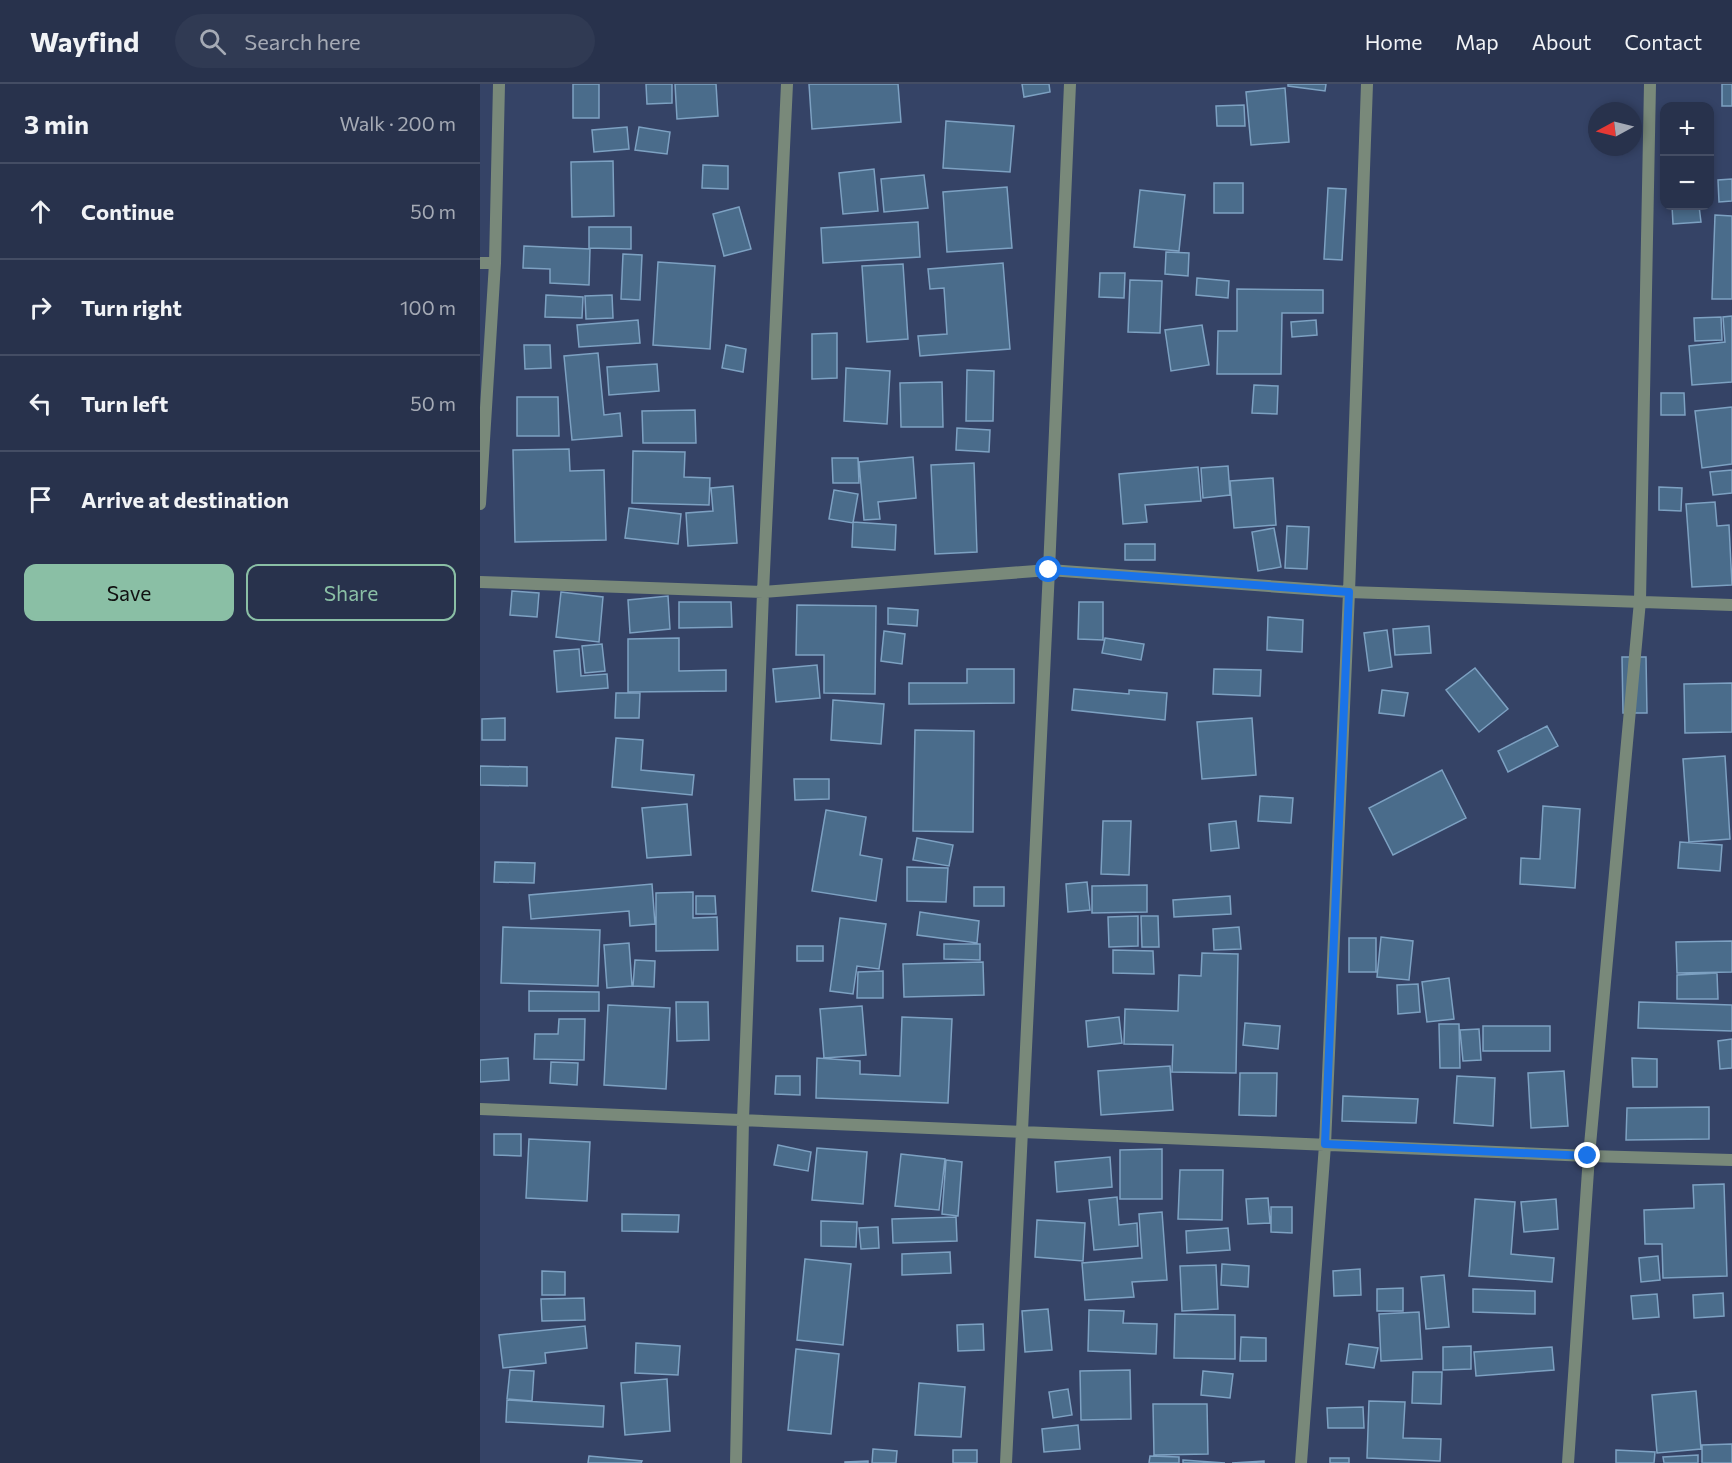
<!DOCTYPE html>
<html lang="en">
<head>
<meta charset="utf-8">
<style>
	:root { --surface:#28324c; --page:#303a53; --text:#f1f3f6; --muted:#a5aab5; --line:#444d64; --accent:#8abfa5 }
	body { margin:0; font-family:Commissioner,sans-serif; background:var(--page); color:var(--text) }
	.controls { position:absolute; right:18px; top:18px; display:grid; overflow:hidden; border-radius:12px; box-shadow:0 3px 9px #0003 }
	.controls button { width:54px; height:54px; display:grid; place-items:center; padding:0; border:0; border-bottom:2px solid var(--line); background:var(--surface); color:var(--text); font:30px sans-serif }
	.compass { position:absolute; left:1108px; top:18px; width:54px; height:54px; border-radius:50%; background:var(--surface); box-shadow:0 3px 9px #0003; rotate:263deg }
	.stop { position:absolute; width:18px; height:18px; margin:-14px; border:4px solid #1a73e8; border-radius:50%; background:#fff }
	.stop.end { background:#1a73e8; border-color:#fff; box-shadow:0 2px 6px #0008 }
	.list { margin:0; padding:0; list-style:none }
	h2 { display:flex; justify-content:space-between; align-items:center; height:78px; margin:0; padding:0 24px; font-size:26px }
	h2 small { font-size:20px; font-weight:400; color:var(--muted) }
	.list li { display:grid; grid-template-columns:39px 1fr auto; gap:18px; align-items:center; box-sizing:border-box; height:96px; padding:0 24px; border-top:2px solid var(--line) }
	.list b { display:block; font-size:22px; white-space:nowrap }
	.list em { font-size:20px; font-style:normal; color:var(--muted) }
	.actions { display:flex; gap:12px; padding:18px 24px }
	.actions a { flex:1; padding:14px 0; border:2px solid var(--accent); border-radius:12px; text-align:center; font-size:21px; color:var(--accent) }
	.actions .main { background:var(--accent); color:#111 }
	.icon { flex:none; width:33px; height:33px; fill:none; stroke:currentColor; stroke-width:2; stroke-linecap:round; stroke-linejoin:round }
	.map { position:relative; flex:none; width:1252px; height:1379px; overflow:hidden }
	header { display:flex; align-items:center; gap:36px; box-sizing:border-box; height:84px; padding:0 30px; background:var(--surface); border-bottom:2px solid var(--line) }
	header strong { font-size:28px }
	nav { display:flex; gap:33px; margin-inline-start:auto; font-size:21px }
	.search { width:420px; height:54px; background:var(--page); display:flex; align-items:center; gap:15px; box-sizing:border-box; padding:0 21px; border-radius:33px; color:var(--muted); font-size:22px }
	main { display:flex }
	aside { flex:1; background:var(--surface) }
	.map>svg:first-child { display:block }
	.building { fill:#4a6c8b; stroke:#7da1c2; stroke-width:1.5 }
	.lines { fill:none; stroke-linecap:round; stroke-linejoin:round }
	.minor { stroke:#79897a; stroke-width:12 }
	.route { stroke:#1a73e8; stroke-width:8 }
</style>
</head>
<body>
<header>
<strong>Wayfind</strong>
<div class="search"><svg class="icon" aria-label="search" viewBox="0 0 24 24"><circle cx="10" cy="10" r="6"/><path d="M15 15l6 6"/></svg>Search here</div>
<nav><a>Home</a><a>Map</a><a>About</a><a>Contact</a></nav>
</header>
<main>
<aside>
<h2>3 min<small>Walk · 200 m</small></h2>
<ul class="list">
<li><svg class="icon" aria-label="ahead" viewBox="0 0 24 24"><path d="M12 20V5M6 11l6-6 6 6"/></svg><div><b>Continue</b></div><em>50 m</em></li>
<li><svg class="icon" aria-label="right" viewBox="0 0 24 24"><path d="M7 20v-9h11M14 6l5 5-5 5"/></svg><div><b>Turn right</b></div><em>100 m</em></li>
<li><svg class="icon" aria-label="left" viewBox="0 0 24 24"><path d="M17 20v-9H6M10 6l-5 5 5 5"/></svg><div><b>Turn left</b></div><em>50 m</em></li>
<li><svg class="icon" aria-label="arrive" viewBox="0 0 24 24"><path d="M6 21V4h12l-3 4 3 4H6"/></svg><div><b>Arrive at destination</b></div></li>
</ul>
<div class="actions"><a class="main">Save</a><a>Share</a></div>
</aside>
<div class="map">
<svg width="1252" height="1379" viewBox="0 0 1252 1379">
	<rect width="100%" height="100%" fill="#354366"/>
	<path class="building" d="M93,0H119V34H93Z
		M166,0H192V19L167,20Z
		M195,0H236L238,32L197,35Z
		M329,0H418L421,38L332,45Z
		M542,0H569L570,8L544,13Z
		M808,0H846L845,7L808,2Z
		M1242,0H1252V22H1242Z
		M805,4L809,58L771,61L766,8Z
		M764,21L765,42H737L736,22Z
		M466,37L534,42L530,88L463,84Z
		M147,43L149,65L114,68L112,46Z
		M159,43L190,48L187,70L155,66Z
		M133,77L134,132L92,133L91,78Z
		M223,81L248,82V105L222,104Z
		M394,85L398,127L363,130L359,89Z
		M444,91L448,124L404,128L401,95Z
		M1252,95V117L1239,118L1238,96Z
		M734,99H763V129H734Z
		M527,103L532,164L467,168L463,108Z
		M848,104L866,105L862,176L844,175Z
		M660,106L705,111L699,167L654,163Z
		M1192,122H1219L1221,138L1193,140Z
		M259,123L271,165L244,172L233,130Z
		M1235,131L1252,132V215H1232Z
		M438,138L440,173L343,179L341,144Z
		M109,143H151V165L109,164Z
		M44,162L110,165L109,201L70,199V185L43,184Z
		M686,168L709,169L708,192L685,190Z
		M143,170L162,171L160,216L141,215Z
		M178,178L235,182L230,265L173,261Z
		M523,179L530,265L440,272L438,252L467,250L464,204L450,205L448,185Z
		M423,180L428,255L387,258L382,182Z
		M620,189H645L644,214L619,213Z
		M717,194L749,197L748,214L716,211Z
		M650,196L682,197L680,249L648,248Z
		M757,205L843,206V229H802L801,290H737L738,247H757Z
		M66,211L103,213L102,234L65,233Z
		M132,211L133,234L106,235L105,212Z
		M1252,232V298L1212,301L1209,262L1245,258L1243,233Z
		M1241,233L1242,256L1215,257L1214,234Z
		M158,236L160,259L99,263L97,241Z
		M836,236L837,251L812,253L811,238Z
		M722,241L729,281L691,287L685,246Z
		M357,249V294L332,295V250Z
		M44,261H70L71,284L45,285Z
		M246,261L266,265L263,288L242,284Z
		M118,269L124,331L140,329L142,352L92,356L84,272Z
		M177,280L179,307L129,311L127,283Z
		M366,284L410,287L407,340L364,337Z
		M487,286L514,287L513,337H486Z
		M462,298L463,343H421L420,299Z
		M774,301L798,302L797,330L772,329Z
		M1181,309H1204L1205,331H1181Z
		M37,313H78L79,352H37Z
		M1252,323V380L1222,384L1215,327Z
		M215,326L216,359H163L162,327Z
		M477,344L510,346L509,368L476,366Z
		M89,365L90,387L124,386L126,456L35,458L33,366Z
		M153,367L205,368L204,393L230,394L229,421L152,419Z
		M433,373L436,414L398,418L400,435L384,436L379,378Z
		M352,374H378L379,399H353Z
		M494,379L497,468L455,470L451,381Z
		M748,382L750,411L723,414L721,384Z
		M718,383L721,417L665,421L667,438L643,440L639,390Z
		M1252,386V409L1233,411L1230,388Z
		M793,394L796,441L754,444L750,397Z
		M253,402L257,459L208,462L206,429L233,427L231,404Z
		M1179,403L1202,404L1201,427L1179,426Z
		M354,406L378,410L373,439L349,435Z
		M1235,418L1237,442L1249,441L1252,501L1212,503L1206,420Z
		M149,424L201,430L198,460L145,454Z
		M373,438L416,441L415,466L372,463Z
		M807,442L829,443L827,485L805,484Z
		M794,444L801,483L778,487L772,448Z
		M645,460H675V476H645Z
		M32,507L59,509L57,533L30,531Z
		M81,508L123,513L119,558L76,553Z
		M188,512L190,545L150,549L148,516Z
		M199,518H251L252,543L199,544Z
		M599,518H623V556L598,555Z
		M317,521L396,522L395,610L344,609V571H316Z
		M408,524L438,526L437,542L408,540Z
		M788,533L823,536L822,568L787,566Z
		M949,542L951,569L915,571L913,545Z
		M907,546L912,583L889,587L884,549Z
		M404,547L425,550L422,580L401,577Z
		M199,554V587L246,586V607L148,608V555Z
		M625,554L664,560L661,576L622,569Z
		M122,560L125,587L105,589L102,562Z
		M99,565L101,592L127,590L128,604L77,608L74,567Z
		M1142,573H1166L1167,629H1143Z
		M337,581L340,614L296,618L293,585Z
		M995,584L1028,625L999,648L966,606Z
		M487,585H534V619L429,620V599H487Z
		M734,585L781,586L780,612L733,610Z
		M1252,599V648L1205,649L1204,600Z
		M594,605L649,610V606L687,609L685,636L592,626Z
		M902,606L928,609L924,632L899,629Z
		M136,609H160L159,634H135Z
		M353,616L404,620L401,660L351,656Z
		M25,634V656H2V635Z
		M772,634L776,691L722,695L717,638Z
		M1067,642L1078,662L1028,688L1018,667Z
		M435,646L494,647L493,748L433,747Z
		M136,654L163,656L161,686L214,691L212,711L132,703Z
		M1245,672L1250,755L1209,758L1203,675Z
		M0,682L47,683V702L0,701Z
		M962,686L986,734L913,771L889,724Z
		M314,695H349V715L315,716Z
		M780,712L813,714L811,739L778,737Z
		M207,720L211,771L167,774L162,724Z
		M1063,722L1100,725L1095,804L1040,800L1041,774L1060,775Z
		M346,726L386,733L380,771L402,775L396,817L332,807Z
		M623,737H651L649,791L621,790Z
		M756,737L759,764L731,767L729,740Z
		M437,754L473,761L469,782L433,776Z
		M1200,758L1242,761L1240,787L1198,784Z
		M15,778L55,779L54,799L14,798Z
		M427,783L468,784L466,818L427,817Z
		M607,798L610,826L588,828L586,800Z
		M172,800L175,840L150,842L149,827L51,835L49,811Z
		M667,801V828L612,829V802Z
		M494,803H524V822H494Z
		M213,808V834L237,833L238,866L176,867V809Z
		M216,812H235L236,830H216Z
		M750,812L751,830L694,833L693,816Z
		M440,828L499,837L497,859L437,851Z
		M658,832V862L629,863L628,833Z
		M661,832H678L679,863H662Z
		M360,834L406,840L399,885L377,882L373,910L350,907Z
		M23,843L120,846L118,902L21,899Z
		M759,843L761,865L734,866L733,845Z
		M901,853L933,857L929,896L897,893Z
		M869,854H896V888H869Z
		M1252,857V888L1197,889L1196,858Z
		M149,859L152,902L127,904L124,861Z
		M464,860H500V876L464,875Z
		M317,862H343V877H317Z
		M633,866L673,867L674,890L633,889Z
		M722,869L758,870L756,989L692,988L693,961L644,960L645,925L698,927L699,891L721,892Z
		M155,876L175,877L174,903L153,902Z
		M503,878L504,911L424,913L423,880Z
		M403,887V914H377L378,888Z
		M1237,889L1238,915H1197V891Z
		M969,894L974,935L947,938L942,898Z
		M938,900L940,928L918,930L917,901Z
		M49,907L119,908V927H49Z
		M196,918H228L229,956L197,957Z
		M1159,918L1252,921V947L1158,944Z
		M128,921L190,924L186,1005L124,1001Z
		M382,922L386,971L344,974L340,925Z
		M422,933L472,935L468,1019L336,1014L337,974L380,977V990L420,992Z
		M639,933L642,959L608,963L606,937Z
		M79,935H105L104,976L54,975L55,950H78Z
		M765,939L800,942L798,965L763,961Z
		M959,940H979L980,984H960Z
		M1003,942H1070V967H1003Z
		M999,945L1001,976L983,977L980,946Z
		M1252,955V984L1240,985L1238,957Z
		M28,974L29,996L0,998V976Z
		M1152,974L1177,975V1003H1153Z
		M71,978L98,979L97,1001L70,999Z
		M690,982L693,1026L621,1031L618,987Z
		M1084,987L1088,1042L1051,1044L1048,989Z
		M760,989H797L796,1032L759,1031Z
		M296,992H320V1011L295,1010Z
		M977,992L1015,994L1013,1042L974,1039Z
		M863,1012L938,1015L936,1039L862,1037Z
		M1229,1023V1055L1146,1056L1147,1024Z
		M14,1050H41V1072L14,1071Z
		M49,1055L110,1058L107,1117L46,1114Z
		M298,1061L331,1068L328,1087L294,1081Z
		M337,1064L387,1068L383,1120L332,1116Z
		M682,1065V1115H640V1066Z
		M421,1070L465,1075L459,1126L415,1122Z
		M630,1073L632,1103L577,1108L575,1078Z
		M466,1076L482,1078L478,1132L462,1130Z
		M700,1086H743L742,1136L698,1135Z
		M1244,1100L1247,1192L1183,1194L1182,1160H1165L1164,1126L1214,1124L1213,1101Z
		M637,1113L639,1141L657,1139L658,1162L614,1166L609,1116Z
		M788,1114L790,1139L768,1140L766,1115Z
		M995,1115L1035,1118L1031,1170L1074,1174L1072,1198L989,1192Z
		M1076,1115L1078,1145L1044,1148L1041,1118Z
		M791,1123H812V1149L791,1148Z
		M682,1128L687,1196L652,1198L654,1213L605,1216L602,1179L662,1174L659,1130Z
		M142,1130L199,1131L198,1148L142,1147Z
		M476,1133L477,1157L413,1159L412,1135Z
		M557,1136L605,1139L603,1177L555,1173Z
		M341,1137L377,1138L376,1163L341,1162Z
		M398,1143L399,1164L381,1165L379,1144Z
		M748,1144L750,1166L707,1169L706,1147Z
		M470,1168L471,1189L422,1191V1170Z
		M1178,1172L1180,1196L1161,1198L1159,1174Z
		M325,1175L371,1180L363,1261L317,1256Z
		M742,1180L769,1182L768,1203L741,1201Z
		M736,1181L738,1225L702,1227L700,1182Z
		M880,1185L881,1211L854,1212L853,1187Z
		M62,1187L85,1188V1211H62Z
		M964,1191L969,1243L946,1245L941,1193Z
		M923,1204V1227H897V1205Z
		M993,1205L1055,1207V1230L993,1228Z
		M1243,1209L1244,1232L1214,1234L1213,1211Z
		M1177,1210L1179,1233L1153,1235L1151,1212Z
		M104,1214L105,1236L62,1237L61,1215Z
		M568,1225L572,1266L545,1268L542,1227Z
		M609,1226L644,1227L643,1239L677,1240L676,1270L608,1267Z
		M939,1228L942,1275L901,1277L899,1230Z
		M695,1230L755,1231V1275L694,1274Z
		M503,1240L504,1266L478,1267L477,1241Z
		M105,1242L107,1264L65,1269L66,1279L23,1284L19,1251Z
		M761,1253L786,1254V1277H760Z
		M156,1259L200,1262L198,1291L155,1289Z
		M869,1260L898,1264L894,1284L866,1280Z
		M991,1262V1285L963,1286V1263Z
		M1072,1263L1074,1286L996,1292L994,1268Z
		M316,1265L359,1270L351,1350L308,1346Z
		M30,1286L54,1287L52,1317L27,1315Z
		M650,1286L651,1335L601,1336L600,1287Z
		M723,1287L753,1290L750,1314L721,1311Z
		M933,1288H962L961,1320L932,1319Z
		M187,1295L190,1347L145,1351L141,1299Z
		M439,1299L485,1303L481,1353L435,1351Z
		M588,1305L592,1331L573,1334L569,1308Z
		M1216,1307L1221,1365L1177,1369L1172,1311Z
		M27,1316L124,1322L123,1343L26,1338Z
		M889,1317L925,1318L923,1354L961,1355L960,1377L887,1374Z
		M673,1320H727L728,1370L674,1371Z
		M883,1323L884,1344H848L847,1324Z
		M598,1341L600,1365L564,1368L562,1345Z
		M1252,1360V1379H1222V1361Z
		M393,1365L417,1367L416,1379H392Z
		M473,1366H497V1379H473Z
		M1136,1366L1175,1368L1174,1379H1136Z
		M1218,1371V1379H1184L1183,1373Z
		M109,1372L162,1377L161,1379H108Z
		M670,1372L699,1373V1379H669Z
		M850,1374H869V1379H850Z
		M703,1376L745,1379H703Z
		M388,1377V1379H365V1378Z
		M784,1377V1379H752Z"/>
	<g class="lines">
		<path class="minor" d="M0,179H15
			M0,420L15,179L19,0
			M0,498L283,508L569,486L869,508L1252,521
			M0,1025L1109,1072L1252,1076
			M256,1379L263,1036L283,508L307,0
			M526,1379L569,486L590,0
			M821,1379L845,1061L869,508L887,0
			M1088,1379L1109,1072L1160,517L1170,0"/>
	</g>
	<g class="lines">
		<path class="route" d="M569,486L869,508L845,1060L1108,1072"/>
	</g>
</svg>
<div class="controls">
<button>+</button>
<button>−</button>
</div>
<svg class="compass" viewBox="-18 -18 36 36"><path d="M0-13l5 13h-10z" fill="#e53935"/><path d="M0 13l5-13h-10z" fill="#a5aab5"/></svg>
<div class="stop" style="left:569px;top:486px"></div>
<div class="stop end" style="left:1108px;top:1072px"></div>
</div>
</main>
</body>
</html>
